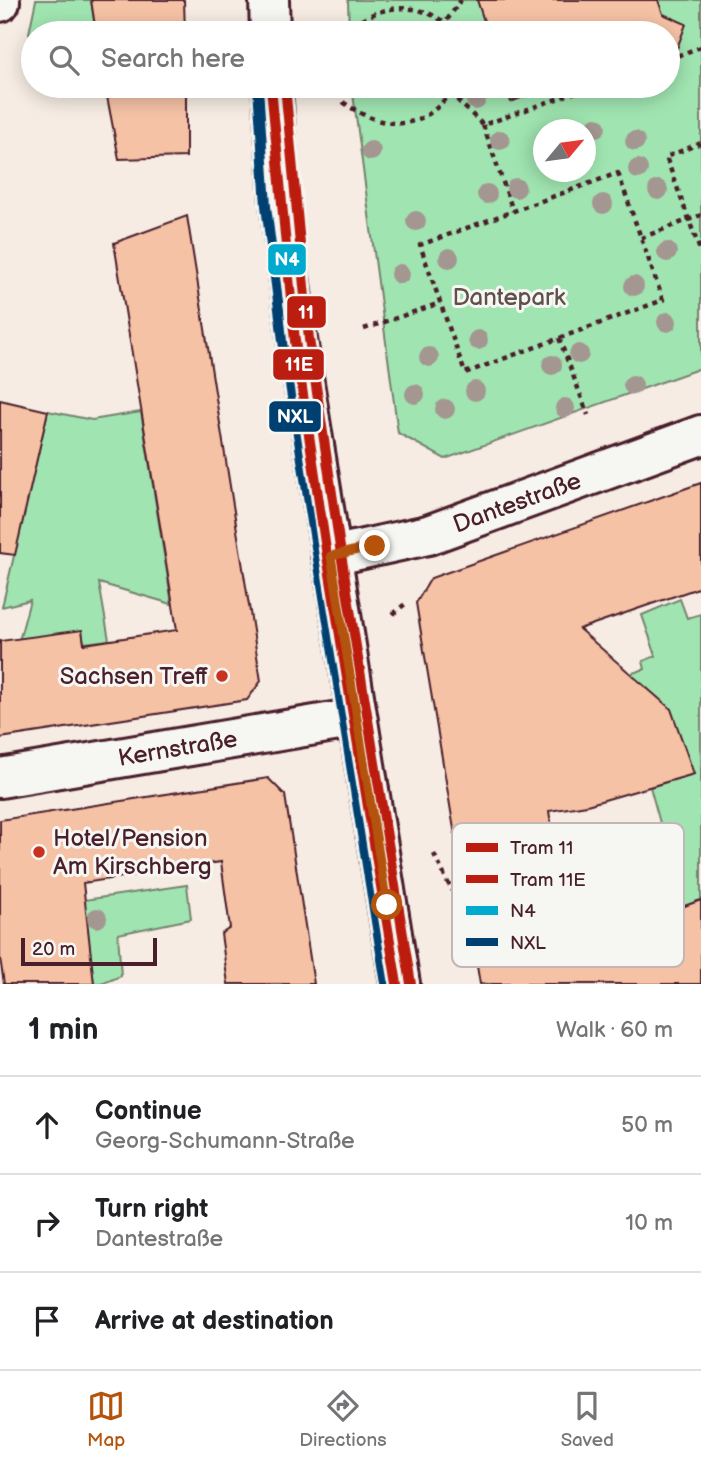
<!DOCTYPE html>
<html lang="en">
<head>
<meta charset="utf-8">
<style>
	:root { --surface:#fff; --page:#f6f6f6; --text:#202124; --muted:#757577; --line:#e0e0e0; --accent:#b45309 }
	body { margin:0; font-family:"Balsamiq Sans",sans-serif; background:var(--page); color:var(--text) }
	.compass { position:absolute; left:533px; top:119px; width:63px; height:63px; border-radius:50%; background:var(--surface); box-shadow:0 4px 18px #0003; rotate:61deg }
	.scale { position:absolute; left:21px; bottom:18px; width:136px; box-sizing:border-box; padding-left:7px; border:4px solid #4a1f2b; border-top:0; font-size:19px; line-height:24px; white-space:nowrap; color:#4a1f2b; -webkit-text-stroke:5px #f6f6f2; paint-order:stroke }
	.stop { position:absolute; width:21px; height:21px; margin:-16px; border:5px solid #b45309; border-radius:50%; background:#fff }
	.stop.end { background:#b45309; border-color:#fff; box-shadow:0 2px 7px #0008 }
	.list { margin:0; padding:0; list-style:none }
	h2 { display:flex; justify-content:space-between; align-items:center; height:91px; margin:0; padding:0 28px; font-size:30px }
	h2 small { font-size:23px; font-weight:400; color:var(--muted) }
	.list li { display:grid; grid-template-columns:46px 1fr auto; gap:21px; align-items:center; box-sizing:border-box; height:98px; padding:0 28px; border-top:2px solid var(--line) }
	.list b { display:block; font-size:26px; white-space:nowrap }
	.list p { margin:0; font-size:23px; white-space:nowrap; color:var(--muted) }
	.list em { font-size:23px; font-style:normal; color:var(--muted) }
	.icon { flex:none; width:38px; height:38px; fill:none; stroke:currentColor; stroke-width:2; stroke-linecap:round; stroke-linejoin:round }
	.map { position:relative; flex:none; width:701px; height:984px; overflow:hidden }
	.search { position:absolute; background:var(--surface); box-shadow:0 4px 18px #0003; left:21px; right:21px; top:21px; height:77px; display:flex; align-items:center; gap:18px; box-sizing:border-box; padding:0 24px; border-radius:38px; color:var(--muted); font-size:26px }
	.sheet { height:385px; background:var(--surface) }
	nav { display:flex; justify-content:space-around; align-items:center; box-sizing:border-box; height:98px; border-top:2px solid var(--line); background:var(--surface); font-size:19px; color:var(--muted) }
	nav a { display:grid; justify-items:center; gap:4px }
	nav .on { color:var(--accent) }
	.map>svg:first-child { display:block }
	.green { fill:#a0e5b1; stroke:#75826e; stroke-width:2; fill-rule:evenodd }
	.building { fill:#f5c2a5; stroke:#4a1f2b; stroke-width:2 }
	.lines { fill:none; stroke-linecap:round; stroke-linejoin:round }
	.street-casing { stroke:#4a1f2b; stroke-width:44 }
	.secondary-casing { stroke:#4a1f2b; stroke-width:44 }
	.path { stroke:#4a1f2b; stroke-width:4.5; stroke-dasharray:5 5; stroke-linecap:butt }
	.street { stroke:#f6f6f2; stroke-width:38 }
	.secondary { stroke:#f6f6f2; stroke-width:38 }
	.bus-1-casing { stroke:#f6f6f2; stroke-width:16 }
	.bus-2-casing { stroke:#f6f6f2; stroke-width:16 }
	.bus-1 { stroke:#00a9ce; stroke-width:10 }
	.bus-2 { stroke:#004071; stroke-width:10 }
	.tram-1-casing { stroke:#f6f6f2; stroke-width:16 }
	.tram-2-casing { stroke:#f6f6f2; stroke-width:16 }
	.tram-1 { stroke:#bb1e10; stroke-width:10 }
	.tram-2 { stroke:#bb1e10; stroke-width:10 }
	.tree { fill:#a49690 }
	.route { stroke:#b45309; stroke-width:9 }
	.poi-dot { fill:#c8321e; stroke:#f6f6f2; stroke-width:2.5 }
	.labels { text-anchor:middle; stroke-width:6; stroke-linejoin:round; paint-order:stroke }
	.park-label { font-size:24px; fill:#60504c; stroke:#f6f6f2 }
	.street-label { font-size:24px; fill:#4a1f2b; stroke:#f6f6f2 }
	.poi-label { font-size:24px; fill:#4a1f2b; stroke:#f6f6f2; text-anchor:end }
	.key { fill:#f6f6f2; stroke:#c2b6b6; stroke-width:2 }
	.key-label { font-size:19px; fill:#4a1f2b }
	.line-badge { stroke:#f6f6f2; stroke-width:2.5 }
	.badge-label { font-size:19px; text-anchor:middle; font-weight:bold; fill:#fff }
</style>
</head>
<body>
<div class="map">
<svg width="701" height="984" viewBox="0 0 701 984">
	<rect width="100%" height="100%" fill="#f6ece3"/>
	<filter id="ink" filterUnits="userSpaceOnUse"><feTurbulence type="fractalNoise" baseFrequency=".0143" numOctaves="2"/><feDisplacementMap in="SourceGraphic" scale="14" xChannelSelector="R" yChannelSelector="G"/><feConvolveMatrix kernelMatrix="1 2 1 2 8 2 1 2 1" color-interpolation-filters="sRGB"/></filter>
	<g filter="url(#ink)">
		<path class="green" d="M36,0H91L96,33H67L64,26L45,33H33L32,39L29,33Z
			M348,0H701V368L445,459L398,433L352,86H668V33H349ZM544,130H586V172H544Z
			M48,411L92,420L141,412L172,604L99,583L109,640L84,643L82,631L15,656L30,600L2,607Z
			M680,599L687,618L701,614V900L630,926L608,941L603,925L662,830L650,787L693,774L629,674L645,669L643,661L656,656L642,615Z
			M187,885L191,919L118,934L121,976L101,984H94L84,900Z"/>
		<path class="building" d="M91,0H184L185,33H96Z
			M477,0H658L663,14L686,24L676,51L668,54V33H488Z
			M105,86H186V157L119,159Z
			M506,86H551L511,102Z
			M187,216L261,681L247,700L0,738V641L82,630L84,644L177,630L114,243Z
			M0,400L48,411L15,555L0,553Z
			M701,483V587L579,629L671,709L694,774L587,805L549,811L570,948L701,900V984H480L416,603L431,578Z
			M268,778L285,795L314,984H228L221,934L230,928L221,862L83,883L94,984H4L0,958V820Z"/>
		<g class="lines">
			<g class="street-casing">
				<g id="street">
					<path d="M0,2V0"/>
					<path id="s1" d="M331,556L428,535L701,435"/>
					<path id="s2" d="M0,778L357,718"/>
				</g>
			</g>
			<g class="secondary-casing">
				<path id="secondary" d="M269,0L270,33
					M272,86L280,204L297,339L400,984"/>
			</g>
			<path class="path" d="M447,20L461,0
				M347,33C376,0 429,0 455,33
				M668,59L701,47
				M450,93L483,125L593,86
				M343,102C384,132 426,133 454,86
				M483,125L513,211
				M701,143L666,157L701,253
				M618,173L663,300L465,373L420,245Z
				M641,238L701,215
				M364,329L440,303
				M559,338L588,415
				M393,614L405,604
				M434,854L452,891"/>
			<use href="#street" class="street"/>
			<use href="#secondary" class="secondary"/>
			<g class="bus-1-casing">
				<path id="bus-1" d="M272,86L280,204L297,339L400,984"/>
			</g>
			<g class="bus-2-casing">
				<path id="bus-2" d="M258,87L266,206L283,341L386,984"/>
			</g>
			<use href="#bus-1" class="bus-1"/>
			<use href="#bus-2" class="bus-2"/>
			<g class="tram-1-casing">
				<path id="tram-1" d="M285,86L309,339L341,554L411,984"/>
			</g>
			<g class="tram-2-casing">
				<path id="tram-2" d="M271,87L295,341L327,556L397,984"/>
			</g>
			<use href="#tram-1" class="tram-1"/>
			<use href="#tram-2" class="tram-2"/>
		</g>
		<g class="tree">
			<circle cx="476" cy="100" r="10"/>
			<circle cx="596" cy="127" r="10"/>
			<circle cx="500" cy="140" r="10"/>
			<circle cx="635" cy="141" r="10"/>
			<circle cx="371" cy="151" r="10"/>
			<circle cx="638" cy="169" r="10"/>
			<circle cx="516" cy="188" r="10"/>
			<circle cx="658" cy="190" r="10"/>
			<circle cx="487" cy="194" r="10"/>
			<circle cx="603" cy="204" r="10"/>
			<circle cx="416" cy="221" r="10"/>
			<circle cx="667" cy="252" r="10"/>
			<circle cx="449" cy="258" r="10"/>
			<circle cx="400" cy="274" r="10"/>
			<circle cx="634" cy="286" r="10"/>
			<circle cx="667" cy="322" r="10"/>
			<circle cx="478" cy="340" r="10"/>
			<circle cx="579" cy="354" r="10"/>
			<circle cx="429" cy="357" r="10"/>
			<circle cx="552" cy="365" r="10"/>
			<circle cx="633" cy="385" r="10"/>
			<circle cx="475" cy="391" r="10"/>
			<circle cx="415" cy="394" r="10"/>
			<circle cx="565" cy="408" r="10"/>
			<circle cx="445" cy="409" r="10"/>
			<circle cx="97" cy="918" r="10"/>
		</g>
	</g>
	<g class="lines" filter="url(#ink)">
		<path class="route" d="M375,546L331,556L387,905"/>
	</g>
	<g class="poi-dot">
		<circle cx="222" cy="676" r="7"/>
		<circle cx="39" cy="852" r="7"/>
	</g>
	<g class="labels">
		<g class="park-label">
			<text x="509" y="305">Dantepark</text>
		</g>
		<g class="street-label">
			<text dy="8" stroke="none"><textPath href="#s1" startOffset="194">Dantestraße</textPath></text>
			<text dy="8" stroke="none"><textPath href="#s2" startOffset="180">Kernstraße</textPath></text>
		</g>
		<g class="poi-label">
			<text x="208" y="684">Sachsen Treff</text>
			<text x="53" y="846" text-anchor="start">Hotel/Pension<tspan x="53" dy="28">Am Kirschberg</tspan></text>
		</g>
	</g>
	<rect x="452" y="823" width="232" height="144" rx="10" class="key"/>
	<rect x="466" y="843" width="32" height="9" fill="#bb1e10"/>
	<rect x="466" y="875" width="32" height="8" fill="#bb1e10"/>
	<rect x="466" y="906" width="32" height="9" fill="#00a9ce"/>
	<rect x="466" y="938" width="32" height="8" fill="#004071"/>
	<g class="key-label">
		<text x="510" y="854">Tram 11</text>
		<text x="510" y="886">Tram 11E</text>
		<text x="510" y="917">N4</text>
		<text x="510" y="949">NXL</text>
	</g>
	<g class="line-badge">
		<rect x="267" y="243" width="40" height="33" rx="7" fill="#00a9ce"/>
		<rect x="286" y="295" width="41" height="34" rx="7" fill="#bb1e10"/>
		<rect x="272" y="348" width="53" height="33" rx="7" fill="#bb1e10"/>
		<rect x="268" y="400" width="54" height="33" rx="7" fill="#004071"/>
	</g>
	<g class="badge-label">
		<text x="287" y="266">N4</text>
		<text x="306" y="319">11</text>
		<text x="299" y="371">11E</text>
		<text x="295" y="423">NXL</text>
	</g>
</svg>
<svg class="compass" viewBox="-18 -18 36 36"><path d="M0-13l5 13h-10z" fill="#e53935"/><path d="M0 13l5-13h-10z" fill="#757577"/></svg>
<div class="scale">20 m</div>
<div class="stop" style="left:387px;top:905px"></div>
<div class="stop end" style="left:375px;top:546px"></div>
<div class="search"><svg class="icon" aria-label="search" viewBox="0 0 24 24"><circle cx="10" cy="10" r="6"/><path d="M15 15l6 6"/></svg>Search here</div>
</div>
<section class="sheet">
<h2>1 min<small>Walk · 60 m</small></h2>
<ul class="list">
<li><svg class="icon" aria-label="ahead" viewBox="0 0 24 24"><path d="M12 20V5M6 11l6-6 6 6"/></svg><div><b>Continue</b><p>Georg-Schumann-Straße</p></div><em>50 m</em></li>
<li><svg class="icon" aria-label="right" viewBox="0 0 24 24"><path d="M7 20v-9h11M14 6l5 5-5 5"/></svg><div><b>Turn right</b><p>Dantestraße</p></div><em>10 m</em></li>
<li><svg class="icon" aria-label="arrive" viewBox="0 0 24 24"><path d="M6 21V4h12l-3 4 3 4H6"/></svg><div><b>Arrive at destination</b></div></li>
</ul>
</section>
<nav>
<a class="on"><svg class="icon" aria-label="map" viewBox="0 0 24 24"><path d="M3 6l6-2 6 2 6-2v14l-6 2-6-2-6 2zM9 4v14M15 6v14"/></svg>Map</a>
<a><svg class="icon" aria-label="directions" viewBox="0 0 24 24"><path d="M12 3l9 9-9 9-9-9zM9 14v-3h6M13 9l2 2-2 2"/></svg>Directions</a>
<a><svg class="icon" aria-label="saved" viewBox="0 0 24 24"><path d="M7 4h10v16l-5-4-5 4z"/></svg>Saved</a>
</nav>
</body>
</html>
